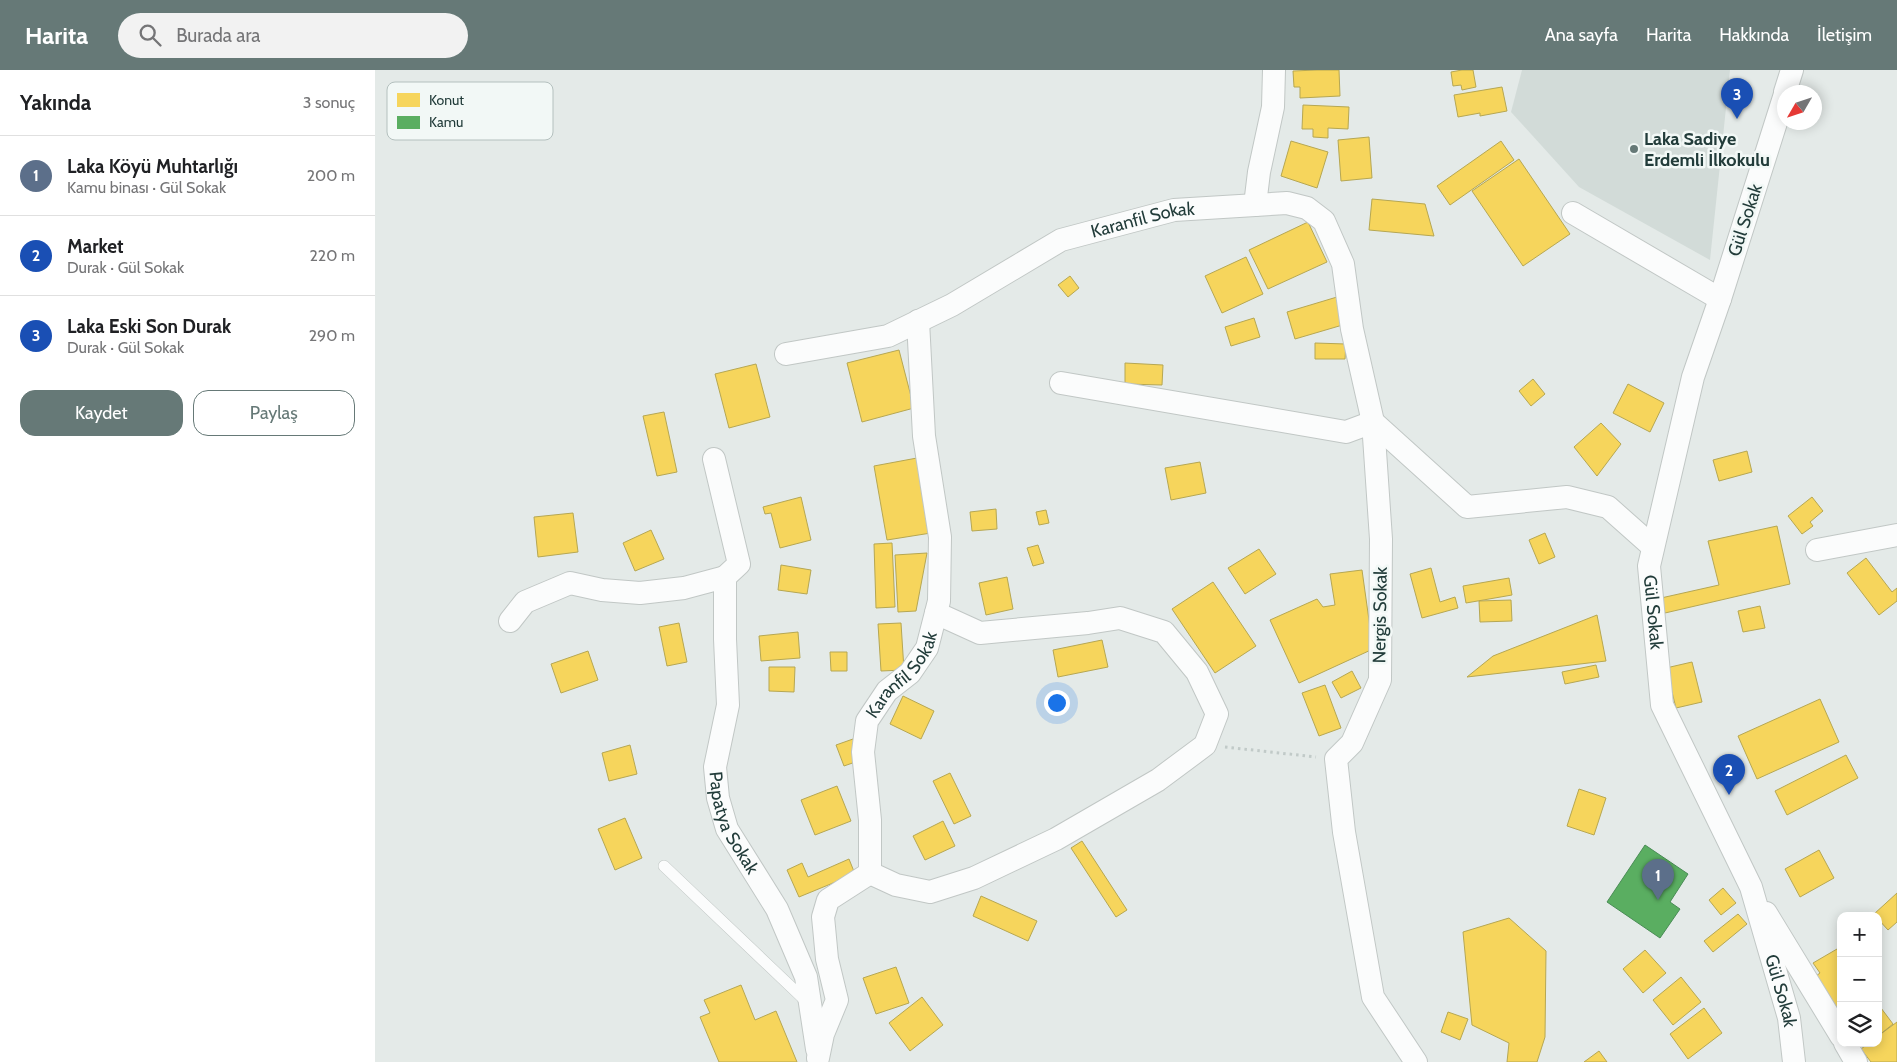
<!DOCTYPE html>
<html lang="tr">
<head>
<meta charset="utf-8">
<style>
	:root { --surface:#fff; --page:#f2f2f2; --text:#202124; --muted:#757577; --line:#e0e0e0; --accent:#667977 }
	body { margin:0; font-family:Cabin,sans-serif; background:var(--page); color:var(--text) }
	.controls { position:absolute; right:15px; bottom:15px; display:grid; overflow:hidden; border-radius:10px; box-shadow:0 2px 12px #0003 }
	.controls button { width:45px; height:45px; display:grid; place-items:center; padding:0; border:0; border-bottom:1px solid var(--line); background:var(--surface); color:var(--text); font:25px sans-serif }
	.compass { position:absolute; left:1402px; top:15px; width:45px; height:45px; border-radius:50%; background:var(--surface); box-shadow:0 2px 12px #0003; rotate:231deg }
	.you { position:absolute; left:681px; top:632px; width:18px; height:18px; margin:-12px; border:4px solid #fff; border-radius:50%; background:#1a73e8; box-shadow:0 0 0 8px #1a73e833 }
	.badge { display:grid; place-items:center; width:32px; height:32px; border-radius:50%; background:var(--accent); color:#fff; font-size:16px; font-weight:700 }
	.pin { position:absolute; translate:-50% -41px; filter:drop-shadow(0 1px 2px #0008) }
	.pin::after { content:''; position:absolute; top:26px; width:18px; height:15px; background:inherit; clip-path:polygon(0 0,100% 0,50% 100%) }
	.list { margin:0; padding:0; list-style:none }
	h2 { display:flex; justify-content:space-between; align-items:center; height:65px; margin:0; padding:0 20px; font-size:21px }
	h2 small { font-size:16px; font-weight:400; color:var(--muted) }
	.list li { display:grid; grid-template-columns:32px 1fr auto; gap:15px; align-items:center; box-sizing:border-box; height:80px; padding:0 20px; border-top:1px solid var(--line) }
	.list b { display:block; font-size:19px; white-space:nowrap }
	.list p { margin:0; font-size:16px; white-space:nowrap; color:var(--muted) }
	.list em { font-size:16px; font-style:normal; color:var(--muted) }
	.actions { display:flex; gap:10px; padding:15px 20px }
	.actions a { flex:1; padding:11px 0; border:1px solid var(--accent); border-radius:15px; text-align:center; font-size:18px; color:var(--accent) }
	.actions .main { background:var(--accent); color:#fff }
	.icon { flex:none; width:28px; height:28px; fill:none; stroke:currentColor; stroke-width:2; stroke-linecap:round; stroke-linejoin:round }
	.map { position:relative; flex:none; width:1522px; height:992px; overflow:hidden }
	header { display:flex; align-items:center; gap:30px; box-sizing:border-box; height:70px; padding:0 25px; background:var(--accent); color:#fff }
	header strong { font-size:24px }
	nav { display:flex; gap:28px; margin-inline-start:auto; font-size:18px }
	.search { width:350px; height:45px; background:var(--page); display:flex; align-items:center; gap:12px; box-sizing:border-box; padding:0 18px; border-radius:28px; color:var(--muted); font-size:19px }
	main { display:flex }
	aside { flex:1; background:var(--surface) }
	.map>svg:first-child { display:block }
	.built { fill:#d2dbd8 }
	.homes { fill:#f6d55c; stroke:#b6a752 }
	.public { fill:#5aae61; stroke:#498c55 }
	.lines { fill:none; stroke-linecap:round; stroke-linejoin:round }
	.lane-casing { stroke:#c1c7c5; stroke-width:12 }
	.street-casing { stroke:#c1c7c5; stroke-width:24 }
	.path { stroke:#c1cac8; stroke-width:3; stroke-dasharray:2.5 4; stroke-linecap:butt }
	.lane { stroke:#fbfcfc; stroke-width:11 }
	.street { stroke:#fbfcfc; stroke-width:22 }
	.poi-dot { fill:#667977; stroke:#f2f8f6; stroke-width:2 }
	.labels { text-anchor:middle; stroke-width:5; stroke-linejoin:round; paint-order:stroke }
	.poi-label { font-size:18px; font-weight:bold; fill:#223c3a; stroke:#f2f8f6; text-anchor:start }
	.street-label { font-size:18px; fill:#223c3a; stroke:#f2f8f6 }
	.key { fill:#f2f8f6; stroke:#b4c0be; stroke-width:1 }
	.key-label { font-size:14px; fill:#223c3a }
</style>
</head>
<body>
<header>
<strong>Harita</strong>
<div class="search"><svg class="icon" aria-label="search" viewBox="0 0 24 24"><circle cx="10" cy="10" r="6"/><path d="M15 15l6 6"/></svg>Burada ara</div>
<nav><a>Ana sayfa</a><a>Harita</a><a>Hakkında</a><a>İletişim</a></nav>
</header>
<main>
<aside>
<h2>Yakında<small>3 sonuç</small></h2>
<ul class="list">
<li><span class="badge" style="background:#5c6f8a">1</span><div><b>Laka Köyü Muhtarlığı</b><p>Kamu binası · Gül Sokak</p></div><em>200 m</em></li>
<li><span class="badge" style="background:#1a4fb4">2</span><div><b>Market</b><p>Durak · Gül Sokak</p></div><em>220 m</em></li>
<li><span class="badge" style="background:#1a4fb4">3</span><div><b>Laka Eski Son Durak</b><p>Durak · Gül Sokak</p></div><em>290 m</em></li>
</ul>
<div class="actions"><a class="main">Kaydet</a><a>Paylaş</a></div>
</aside>
<div class="map">
<svg width="1522" height="992" viewBox="0 0 1522 992">
	<rect width="100%" height="100%" fill="#e4eae8"/>
	<path class="built" d="M1147,0H1355L1335,190L1204,117L1136,42Z"/>
	<path class="homes" d="M942,0H964L965,26L925,28V17H919L918,1Z
		M1087,0H1098L1101,17L1087,20L1086,15L1078,16L1076,2Z
		M1127,17L1132,41L1105,46V43L1083,47L1079,25Z
		M928,35L974,37L973,59L953,58V68L938,67V59H927Z
		M994,67L997,108L966,111L963,70Z
		M916,71L953,82L942,118L906,106Z
		M1126,71L1139,90L1075,135L1062,116Z
		M1144,89L1195,164L1148,196L1097,121Z
		M997,129L1050,134L1059,166L994,160Z
		M933,152L952,192L893,219L874,180Z
		M871,187L888,224L847,243L830,206Z
		M695,206L704,218L693,227L683,215Z
		M962,227L971,254L920,269L912,242Z
		M879,248L885,267L856,276L850,257Z
		M940,273L971,274L970,289H940Z
		M524,280L539,338L487,352L472,293Z
		M750,293L788,295L787,315L750,314Z
		M381,294L395,347L354,358L340,304Z
		M1158,309L1170,324L1156,336L1144,321Z
		M1253,314L1289,333L1275,362L1238,343Z
		M289,342L302,402L282,406L268,346Z
		M1226,353L1246,374L1222,406L1199,377Z
		M1372,381L1377,402L1344,411L1338,390Z
		M542,388L556,463L512,470L499,396Z
		M825,392L831,423L796,430L790,398Z
		M426,427L436,470L405,478L396,443L390,444L388,437Z
		M1437,427L1448,441L1435,452L1438,456L1427,464L1413,446Z
		M621,439L622,459L597,461L595,442Z
		M671,440L674,453L664,455L661,442Z
		M198,443L203,482L163,487L159,447Z
		M1402,456L1415,514L1290,543L1286,528L1344,515L1333,471Z
		M276,460L289,489L260,501L248,473Z
		M1170,463L1180,487L1164,494L1154,470Z
		M517,473L520,537L501,538L499,474Z
		M663,475L669,493L658,496L652,478Z
		M884,479L901,504L870,524L853,498Z
		M552,483L541,541L523,542L520,485Z
		M1491,488L1517,522L1522,518V531L1504,545L1472,503Z
		M406,495L436,500L432,524L403,520Z
		M1056,498L1065,532L1080,527L1083,538L1047,548L1035,504Z
		M987,500L998,579L924,613L895,550L942,529L948,537L960,535L955,504Z
		M632,507L638,539L611,545L604,513Z
		M1134,508L1137,525L1091,533L1088,516Z
		M838,512L881,576L840,603L797,539Z
		M1136,530L1137,551L1105,552L1104,531Z
		M1385,536L1390,558L1368,562L1363,541Z
		M1222,545L1231,591L1092,607L1118,586Z
		M304,553L312,592L292,596L284,557Z
		M526,553L529,600L506,601L503,554Z
		M423,562L425,588L386,591L384,566Z
		M727,570L733,597L683,607L678,580Z
		M213,581L223,610L186,623L176,594Z
		M455,582H472V601H456Z
		M1317,592L1327,632L1301,638L1291,598Z
		M1221,595L1224,607L1190,614L1187,602Z
		M394,597H420L419,622L394,621Z
		M977,601L986,618L966,628L957,612Z
		M950,615L966,658L944,666L927,623Z
		M528,626L559,641L546,669L515,654Z
		M1445,629L1464,672L1382,709L1363,666Z
		M478,669L486,690L469,696L461,675Z
		M255,675L262,704L234,711L227,683Z
		M1471,685L1483,708L1412,745L1400,721Z
		M575,703L596,746L579,754L558,711Z
		M462,716L476,751L440,765L426,730Z
		M1204,719L1231,728L1219,765L1192,756Z
		M250,748L267,788L240,800L223,759Z
		M568,751L580,776L550,790L538,766Z
		M707,771L752,840L741,847L696,778Z
		M1444,780L1459,808L1425,827L1410,799Z
		M474,789L480,804L424,827L412,800L427,793L433,807Z
		M1348,818L1361,833L1346,845L1334,830Z
		M1522,823V852L1513,860L1503,849V846L1499,844Z
		M606,826L662,851L653,871L598,846Z
		M1363,844L1372,854L1338,882L1329,871Z
		M1134,848L1171,881L1170,967L1162,992H1132L1134,973L1097,955L1088,862Z
		M1462,879L1466,884V960L1437,909L1445,903L1438,893Z
		M1270,880L1291,903L1268,923L1248,899Z
		M521,897L534,933L501,944L488,908Z
		M1306,907L1326,932L1298,955L1278,930Z
		M366,915L380,950L401,941L422,992H344L325,947L335,943L329,930Z
		M547,927L568,955L535,981L514,953Z
		M1503,934L1518,954L1503,966Z
		M1329,938L1347,963L1313,989L1295,964Z
		M1073,942L1093,949L1085,970L1066,962Z
		M1522,952V992H1496L1486,979L1494,973H1503V966Z
		M1224,981L1232,992H1209Z"/>
	<path class="public" d="M1270,775L1313,804L1295,832L1305,839L1285,868L1232,832Z"/>
	<g class="lines">
		<g class="lane-casing">
			<path id="lane" d="M289,796L433,933"/>
		</g>
		<g class="street-casing">
			<g id="street">
				<path d="M1410,22L1417,0"/>
				<path id="s1" d="M1410,24L1345,229L1318,307L1274,496L1287,635L1376,817L1414,948L1419,992"/>
				<path d="M880,135L884,102L898,37L899,0"/>
				<path d="M1198,143L1345,229"/>
				<path id="s2" d="M411,284L513,266L577,235L686,170L799,140L912,133L932,138L949,151L968,194L977,259L998,352L1006,469L1005,610L977,673L961,689L969,762L998,927L1041,992"/>
				<path d="M686,313L971,362L998,352L1092,437L1192,427L1233,437L1278,477"/>
				<path id="s3" d="M339,389L364,494L350,507V569L353,635L340,697L343,728L352,759L402,839L431,907L442,979"/>
				<path d="M1442,480L1522,465"/>
				<path d="M135,551L150,532L195,513L227,520L265,523L309,518L350,507"/>
				<path d="M495,803L521,815L555,822L599,808L681,769L783,710L830,675L842,644L822,602L789,562L745,548L713,553L605,563L561,543"/>
				<path d="M1391,843L1466,966"/>
				<path d="M1470,973L1481,992"/>
				<path id="s4" d="M443,988L448,964L462,930L452,889L449,857L448,847L453,830L495,803V750L488,682L492,651L512,621L535,603L552,578L564,531L565,467L549,366L543,251"/>
			</g>
		</g>
		<path class="path" d="M850,677L941,687"/>
		<use href="#lane" class="lane"/>
		<use href="#street" class="street"/>
	</g>
	<circle class="poi-dot" cx="1259" cy="79" r="5"/>
	<g class="labels">
		<g class="poi-label">
			<text x="1269" y="75">Laka Sadiye<tspan x="1269" dy="21">Erdemli İlkokulu</tspan></text>
		</g>
		<g class="street-label">
			<text transform="translate(1370 150) rotate(-72)" y="6">Gül Sokak</text>
			<text dy="6" stroke="none"><textPath href="#s2" startOffset="386">Karanfil Sokak</textPath></text>
			<text dy="6" stroke="none"><textPath href="#s1" startOffset="538">Gül Sokak</textPath></text>
			<text transform="translate(1005 545) rotate(-89)" y="6">Nergis Sokak</text>
			<text dy="6" stroke="none"><textPath href="#s4" startOffset="425">Karanfil Sokak</textPath></text>
			<text dy="6" stroke="none"><textPath href="#s3" startOffset="378">Papatya Sokak</textPath></text>
			<text dy="6" stroke="none"><textPath href="#s1" startOffset="942">Gül Sokak</textPath></text>
		</g>
	</g>
	<rect x="12" y="12" width="166" height="58" rx="8" class="key"/>
	<rect x="22" y="23" width="23" height="14" fill="#f6d55c"/>
	<rect x="22" y="46" width="23" height="13" fill="#5aae61"/>
	<g class="key-label">
		<text x="54" y="35">Konut</text>
		<text x="54" y="57">Kamu</text>
	</g>
</svg>
<div class="controls">
<button>+</button>
<button>−</button>
<button><svg class="icon" aria-label="layers" viewBox="0 0 24 24"><path d="M12 4l9 5-9 5-9-5zM3 14l9 5 9-5"/></svg></button>
</div>
<svg class="compass" viewBox="-18 -18 36 36"><path d="M0-13l5 13h-10z" fill="#e53935"/><path d="M0 13l5-13h-10z" fill="#757577"/></svg>
<div class="you"></div>
<div class="pin badge" style="left:1283px;top:830px;background:#5c6f8a">1</div>
<div class="pin badge" style="left:1354px;top:725px;background:#1a4fb4">2</div>
<div class="pin badge" style="left:1362px;top:49px;background:#1a4fb4">3</div>
</div>
</main>
</body>
</html>
